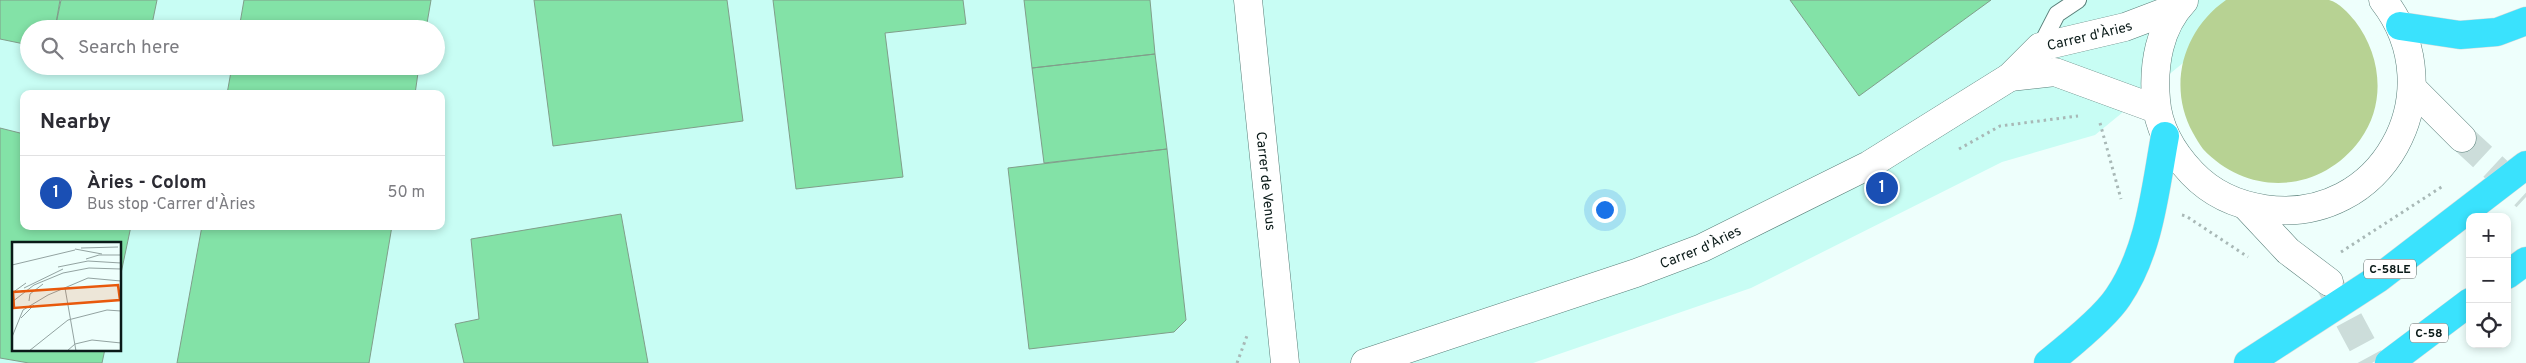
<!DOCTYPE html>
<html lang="en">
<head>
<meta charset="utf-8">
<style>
	:root { --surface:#fff; --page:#f2f2f3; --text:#2b2b33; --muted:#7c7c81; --line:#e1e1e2; --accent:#111827 }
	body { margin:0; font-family:Overpass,sans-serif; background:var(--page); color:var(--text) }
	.controls { position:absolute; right:15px; bottom:15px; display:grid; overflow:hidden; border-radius:10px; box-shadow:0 2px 8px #0003 }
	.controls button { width:45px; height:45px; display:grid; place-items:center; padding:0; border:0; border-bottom:1px solid var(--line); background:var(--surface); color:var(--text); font:25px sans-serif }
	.you { position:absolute; left:1604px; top:209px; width:18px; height:18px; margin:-12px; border:4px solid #fff; border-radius:50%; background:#1a73e8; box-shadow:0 0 0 8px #1a73e833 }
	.badge { display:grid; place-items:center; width:32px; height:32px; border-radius:50%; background:var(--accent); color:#fff; font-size:16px; font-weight:700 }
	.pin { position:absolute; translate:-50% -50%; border:2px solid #fff; box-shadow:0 1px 5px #0006 }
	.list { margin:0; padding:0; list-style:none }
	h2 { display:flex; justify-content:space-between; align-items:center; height:65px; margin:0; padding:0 20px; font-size:21px }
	h2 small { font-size:16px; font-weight:400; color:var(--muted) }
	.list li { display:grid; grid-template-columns:32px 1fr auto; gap:15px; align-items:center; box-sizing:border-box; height:75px; padding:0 20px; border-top:1px solid var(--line) }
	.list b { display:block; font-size:19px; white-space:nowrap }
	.list p { margin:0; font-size:16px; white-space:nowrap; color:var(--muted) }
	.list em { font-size:16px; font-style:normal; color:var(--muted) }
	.icon { flex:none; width:28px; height:28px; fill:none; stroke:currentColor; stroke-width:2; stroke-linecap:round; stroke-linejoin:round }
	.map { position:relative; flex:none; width:2526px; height:363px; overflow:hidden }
	.search { position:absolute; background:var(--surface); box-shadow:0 2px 8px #0003; left:20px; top:20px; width:425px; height:55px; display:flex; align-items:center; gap:12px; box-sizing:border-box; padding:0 18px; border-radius:28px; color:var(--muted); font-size:19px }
	.panel { position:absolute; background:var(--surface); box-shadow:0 2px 8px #0003; left:20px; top:90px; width:425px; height:140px; border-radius:10px }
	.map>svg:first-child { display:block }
	.built { fill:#c8fdf4; fill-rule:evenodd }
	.green { fill:#b7d293 }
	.building { fill:#83e2a7; stroke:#809e8a }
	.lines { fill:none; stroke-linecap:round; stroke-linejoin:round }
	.minor-tunnel { stroke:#ccddda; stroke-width:28; stroke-dasharray:28 14; stroke-linecap:butt }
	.service-casing { stroke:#577e78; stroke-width:18 }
	.minor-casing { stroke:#577e78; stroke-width:29 }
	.motorway-casing { stroke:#d8dada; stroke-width:29 }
	.path { stroke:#a8b8b6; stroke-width:3; stroke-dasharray:2.5 4; stroke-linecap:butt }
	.service { stroke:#fff; stroke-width:16 }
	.minor { stroke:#fff; stroke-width:28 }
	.motorway { stroke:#3ae2fd; stroke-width:28 }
	.labels { text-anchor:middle; stroke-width:4; stroke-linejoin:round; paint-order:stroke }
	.shield { fill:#fff; stroke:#545f5d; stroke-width:1 }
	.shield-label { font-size:12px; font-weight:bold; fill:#0a1a18 }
	.street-label { font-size:14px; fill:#0a1a18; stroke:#fff }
	.inset-road { fill:none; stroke:#93a3a1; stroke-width:1 }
	.view { fill:#e8590c; fill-opacity:0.15; stroke:#e8590c; stroke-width:2.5 }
	.inset-edge { fill:none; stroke:#0a1a18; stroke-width:2.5 }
</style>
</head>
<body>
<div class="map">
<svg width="2526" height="363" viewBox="0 0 2526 363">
	<rect width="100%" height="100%" fill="#eefffc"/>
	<path class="built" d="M0,0H2260L2095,135L2002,162L1751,288L1533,363H0ZM29,29H436V66H29ZM24,94H441V226H24ZM14,243H120V349H14Z"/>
	<path class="green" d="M2226,0C2250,0 2274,0 2298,0C2308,0 2320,0 2329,0C2339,2 2349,14 2355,21C2381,55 2387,103 2360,140C2321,193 2249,198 2203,149C2199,144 2196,138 2193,133C2167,86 2183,30 2226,0Z"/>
	<path class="building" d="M0,0H60L55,29H29V45L0,39Z
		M61,0H157L151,29H55Z
		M244,0H431L426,29H239Z
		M534,0H727L743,121L553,146Z
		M773,0H963L966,24L885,33L903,177L796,189Z
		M1024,0H1150L1155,54L1032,68Z
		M1790,0H1991L1859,96Z
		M1155,54L1167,149L1044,163L1032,68Z
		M232,66H419L415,94H227Z
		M0,128L24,134V226H131L120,278V243H14V349H105L102,363H29L0,358Z
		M1167,149L1186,320L1174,332L1029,349L1008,168Z
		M621,214L648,363H464L455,324L479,319L471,239Z
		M202,226H392L369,363H177Z"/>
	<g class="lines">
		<path class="minor-tunnel" d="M2462,138L2526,197
			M2329,283L2372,363"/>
		<g class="service-casing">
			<path id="service" d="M2040,47L2057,14L2078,0"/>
		</g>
		<g class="minor-casing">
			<g id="minor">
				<path id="s1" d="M1248,0L1285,363"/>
				<path d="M2184,1C2159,27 2153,65 2156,100C2158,128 2173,153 2192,173C2211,193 2237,205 2265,209C2382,226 2455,92 2383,0"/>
				<path d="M2010,77L2055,72L2156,109"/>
				<path d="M2413,89L2462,138"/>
				<path d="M2246,206L2288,251L2329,282"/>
				<path id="s2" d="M1365,363L1636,273L1702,248L1869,165L2010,77L2040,47L2125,27L2178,7"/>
			</g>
		</g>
		<g class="motorway-casing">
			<path id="motorway" d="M2400,26L2460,35L2497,32L2526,21
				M2507,275L2526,261
				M2048,363C2068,347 2105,317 2118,297C2150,250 2155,190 2165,136
				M2248,363L2379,278L2526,165
				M2389,363L2470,302"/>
		</g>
		<path class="path" d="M2100,123L2121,199
			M1959,149L2000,126L2078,116
			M2182,215L2186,216L2248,257
			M2341,252L2443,186
			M1237,363L1248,333"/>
		<use href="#service" class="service"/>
		<use href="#minor" class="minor"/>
		<use href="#motorway" class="motorway"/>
	</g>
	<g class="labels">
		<g class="shield">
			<rect x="2364" y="259.5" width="52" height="19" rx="4"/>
			<rect x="2410" y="323.5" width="38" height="19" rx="4"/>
		</g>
		<g class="shield-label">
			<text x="2390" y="273">C-58LE</text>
			<text x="2429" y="337">C-58</text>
		</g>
		<g class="street-label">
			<text dy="5" stroke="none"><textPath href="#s2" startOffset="802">Carrer d'Àries</textPath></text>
			<text dy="5" stroke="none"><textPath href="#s1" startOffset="182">Carrer de Venus</textPath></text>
			<text dy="5" stroke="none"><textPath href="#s2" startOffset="355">Carrer d'Àries</textPath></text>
		</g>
	</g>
	<g transform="translate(12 242)">
		<rect width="109" height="109" fill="#eefffc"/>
		<path class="inset-road" d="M69,6L106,5M63,7L90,12M74,17L87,13H109M0,23L63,8M46,25L76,19L109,21M12,46L51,27M53,46L64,109M0,51L14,41M17,59L18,52L31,42M0,60L22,43L51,31L77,26L109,27M9,76L22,63M0,95L11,68L36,53L76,36L109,39M17,109L56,78L95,68L109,69M55,109L63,102L80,98L109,101"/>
		<path class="view" d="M106,43L108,58L2,66L1,50Z"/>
		<rect width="109" height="109" class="inset-edge"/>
	</g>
</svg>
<div class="controls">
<button>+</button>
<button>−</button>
<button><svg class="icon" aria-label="locate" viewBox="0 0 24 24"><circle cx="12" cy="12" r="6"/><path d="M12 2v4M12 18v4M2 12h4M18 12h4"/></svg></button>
</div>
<div class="you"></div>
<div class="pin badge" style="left:1882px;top:188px;background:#1a4fb4">1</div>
<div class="search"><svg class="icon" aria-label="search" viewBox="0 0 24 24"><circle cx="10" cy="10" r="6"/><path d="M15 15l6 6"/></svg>Search here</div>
<section class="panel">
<h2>Nearby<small></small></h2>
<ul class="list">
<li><span class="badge" style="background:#1a4fb4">1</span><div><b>Àries - Colom</b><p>Bus stop · Carrer d'Àries</p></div><em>50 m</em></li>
</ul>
</section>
</div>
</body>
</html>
